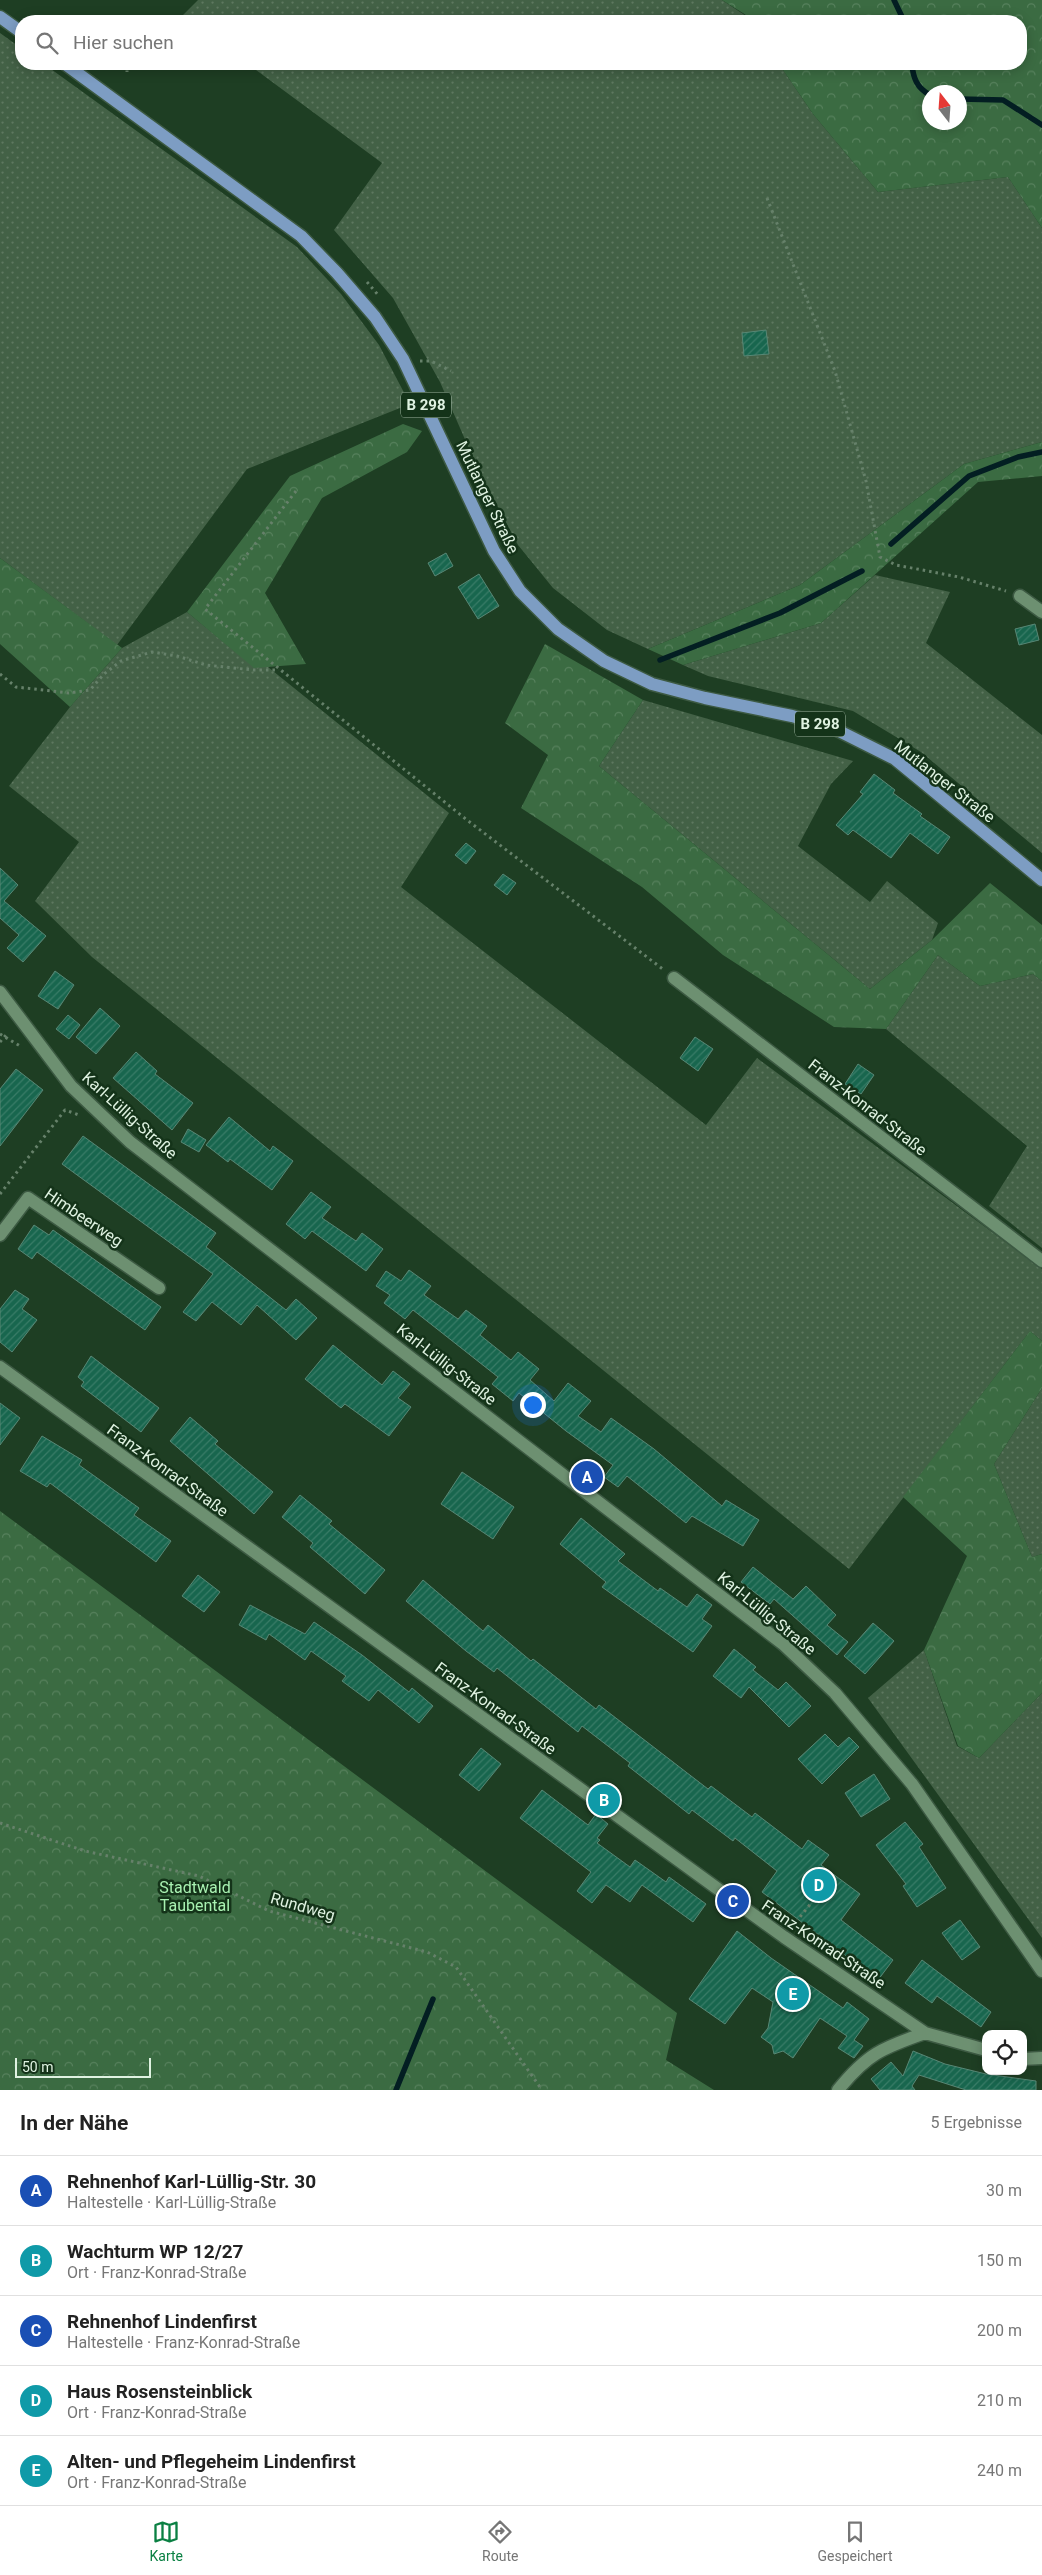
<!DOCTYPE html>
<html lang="de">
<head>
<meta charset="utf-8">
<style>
	:root { --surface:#fff; --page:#f2f2f2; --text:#222; --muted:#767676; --line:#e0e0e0; --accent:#0b8043 }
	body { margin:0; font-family:Roboto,sans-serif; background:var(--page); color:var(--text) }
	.controls { position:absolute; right:15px; bottom:15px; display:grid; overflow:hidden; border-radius:10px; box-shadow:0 2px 12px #0003 }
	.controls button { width:45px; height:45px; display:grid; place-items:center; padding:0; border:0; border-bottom:1px solid var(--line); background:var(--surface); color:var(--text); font:25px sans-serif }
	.compass { position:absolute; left:922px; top:85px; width:45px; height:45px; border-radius:50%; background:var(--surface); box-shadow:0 2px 12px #0003; rotate:343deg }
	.scale { position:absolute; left:15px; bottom:12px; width:136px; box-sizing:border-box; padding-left:5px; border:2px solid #dff2e1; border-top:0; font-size:14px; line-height:18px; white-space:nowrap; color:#dff2e1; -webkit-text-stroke:4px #143319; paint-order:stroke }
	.you { position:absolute; left:532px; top:1404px; width:18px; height:18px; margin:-12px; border:4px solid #fff; border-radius:50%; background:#1a73e8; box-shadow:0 0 0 8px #1a73e833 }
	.badge { display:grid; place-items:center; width:32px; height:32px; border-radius:50%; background:var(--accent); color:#fff; font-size:16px; font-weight:700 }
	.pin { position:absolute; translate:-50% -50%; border:2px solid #fff; box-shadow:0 1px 5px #0006 }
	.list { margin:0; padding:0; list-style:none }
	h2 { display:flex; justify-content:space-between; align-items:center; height:65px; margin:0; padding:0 20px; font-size:21px }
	h2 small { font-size:16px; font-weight:400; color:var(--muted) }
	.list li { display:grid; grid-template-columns:32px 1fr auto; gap:15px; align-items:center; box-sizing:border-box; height:70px; padding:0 20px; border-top:1px solid var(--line) }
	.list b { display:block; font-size:19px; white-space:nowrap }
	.list p { margin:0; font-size:16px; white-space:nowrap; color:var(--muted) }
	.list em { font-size:16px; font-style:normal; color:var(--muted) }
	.icon { flex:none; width:28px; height:28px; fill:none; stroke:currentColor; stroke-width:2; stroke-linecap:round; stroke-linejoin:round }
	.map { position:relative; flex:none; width:1042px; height:2090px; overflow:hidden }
	.search { position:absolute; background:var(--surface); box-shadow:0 2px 12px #0003; left:15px; right:15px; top:15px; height:55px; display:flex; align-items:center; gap:12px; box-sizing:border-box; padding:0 18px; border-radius:20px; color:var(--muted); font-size:19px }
	.sheet { height:415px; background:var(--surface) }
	nav { display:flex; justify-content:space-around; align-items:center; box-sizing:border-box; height:70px; border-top:1px solid var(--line); background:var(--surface); font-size:14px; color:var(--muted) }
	nav a { display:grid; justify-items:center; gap:2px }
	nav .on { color:var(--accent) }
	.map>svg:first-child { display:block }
	.grass { fill:url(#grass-dots) }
	.forest { fill:url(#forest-crowns); fill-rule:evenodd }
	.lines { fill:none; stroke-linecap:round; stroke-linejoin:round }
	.stream { stroke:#031e22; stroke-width:5.5 }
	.building { fill:url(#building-hatch); stroke:#588775 }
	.minor-casing { stroke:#3d5a43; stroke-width:15 }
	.primary-casing { stroke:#3d5a43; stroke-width:15 }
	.path { stroke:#66816a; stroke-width:3; stroke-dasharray:2.5 4; stroke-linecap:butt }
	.minor { stroke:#6d9071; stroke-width:12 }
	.primary { stroke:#7d9dc3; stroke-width:12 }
	.labels { text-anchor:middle; stroke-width:5; stroke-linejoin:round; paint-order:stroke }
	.shield { fill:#143319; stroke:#a2b9a5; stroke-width:1 }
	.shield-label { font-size:15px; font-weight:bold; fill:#dff2e1 }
	.street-label { font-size:16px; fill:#dff2e1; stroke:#143319 }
	.park-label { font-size:16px; fill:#a8f1b1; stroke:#143319 }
</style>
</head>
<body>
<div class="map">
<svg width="1042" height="2090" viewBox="0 0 1042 2090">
	<defs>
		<pattern id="grass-dots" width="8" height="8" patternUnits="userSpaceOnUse" patternTransform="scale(1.25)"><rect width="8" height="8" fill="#436146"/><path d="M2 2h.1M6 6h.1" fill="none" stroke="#5e7860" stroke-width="1.8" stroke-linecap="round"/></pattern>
		<pattern id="forest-crowns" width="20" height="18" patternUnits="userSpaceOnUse" patternTransform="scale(1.25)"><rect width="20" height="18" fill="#3b6b42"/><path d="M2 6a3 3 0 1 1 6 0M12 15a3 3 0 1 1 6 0" fill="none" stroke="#57815d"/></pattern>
		<pattern id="building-hatch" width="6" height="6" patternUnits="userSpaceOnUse" patternTransform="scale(1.25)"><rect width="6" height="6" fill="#18664e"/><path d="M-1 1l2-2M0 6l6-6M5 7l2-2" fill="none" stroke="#397c67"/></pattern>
	</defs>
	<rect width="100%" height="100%" fill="#1e3e23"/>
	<path class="grass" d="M198,0H722L746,16L750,21H191L183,15Z
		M0,33L21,48V64H44L297,247L341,294L379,345L410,404L247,469L117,645L0,558Z
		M248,64H779L813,114L878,192L1008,177L1042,228V442L964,464L800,585L648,649L607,630L553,588L518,545L477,467L440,382L393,298L334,230L382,163Z
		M875,575L950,592L926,643L1042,735V853L921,752L853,711L708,676L683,665L821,623Z
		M187,612L254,667H268L449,813L401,887L706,1125L757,1058L1042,1269V1341L1030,1331L849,1569L92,957L35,901L79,842L9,786L70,707L122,648Z
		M643,700L853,761L831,784L798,846L870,902L887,881L938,923L932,940L870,989L599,766Z
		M938,955L980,986L1033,974L1042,981V1248L989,1206L1027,1146L886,1029Z
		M1042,1388V1554L1032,1557L994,1464Z
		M924,1650L957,1746L979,1758L1042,1693V1938L868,1698Z"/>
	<path class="forest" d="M722,0H1042V228L1008,177L878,192L813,114L779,64H1021V21H750L746,15ZM930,92H960V122H930Z
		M403,424L422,431L407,452L322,498L265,593L306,664L254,668L187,612L290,476Z
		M1042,442V476L978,482L821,623L683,665L648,649L800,585L964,464Z
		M0,558L122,648L70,707L0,644Z
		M545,644L643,700L599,766L870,989L932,940L990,883L1042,925V981L1033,974L980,986L938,955L886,1029L834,1027L723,955L642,887L521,808L548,755L505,723Z
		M1030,1331L1042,1341V1388L994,1464L1032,1557L1042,1554V1693L979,1758L958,1746L924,1650L967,1556L903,1497Z
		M0,1511L677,2013L666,2060L714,2090H0Z"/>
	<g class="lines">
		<path class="stream" d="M894,0L904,21
			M912,64C913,78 917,88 930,95
			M960,99L1003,100L1042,125
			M891,544L969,476L1018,457L1042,452
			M660,660L780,613L862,571
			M396,2090L433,1999"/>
	</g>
	<path class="building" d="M766,330L769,354L744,356L742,333Z
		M446,553L453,566L435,576L428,563Z
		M479,574L499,606L478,619L458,587Z
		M1035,624L1039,640L1019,645L1015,629Z
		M874,774L895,790L893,793L922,814L920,816L950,837L938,854L910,833L891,858L853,830L848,835L836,825L863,794L860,792Z
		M466,843L476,851L466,864L455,855Z
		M0,868L18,885L4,901L46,936L23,962L7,948L19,935L0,918Z
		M503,874L516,883L507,895L494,885Z
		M55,971L74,985L58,1009L38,996Z
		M100,1008L120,1026L96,1054L76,1037Z
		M68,1015L80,1025L69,1039L56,1029Z
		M695,1037L713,1049L698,1071L680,1058Z
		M136,1052L157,1071L155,1074L193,1103L172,1130L113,1078Z
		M858,1064L874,1075L861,1094L845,1084Z
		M16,1069L43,1090L0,1146V1089Z
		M229,1117L270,1151L273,1146L293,1161L272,1190L230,1159L228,1162L206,1145Z
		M188,1129L206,1140L199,1152L181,1142Z
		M83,1136L216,1233L206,1247L286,1310L296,1299L317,1318L296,1340L257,1305L241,1325L212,1302L196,1321L183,1312L213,1274L62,1164Z
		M311,1192L331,1207L322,1218L356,1241L362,1233L383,1249L366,1271L312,1231L305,1239L286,1224Z
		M34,1225L49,1235L53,1230L161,1307L145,1330L37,1252L32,1259L18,1249Z
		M409,1270L431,1286L424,1295L458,1319L466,1310L487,1326L480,1335L511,1360L518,1352L539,1369L530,1380L554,1401L568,1383L591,1401L578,1416L601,1432L611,1418L654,1449L722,1506L726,1500L759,1520L743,1546L692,1516L686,1523L627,1476L618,1487L604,1477L613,1465L566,1431L519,1393L513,1401L492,1384L498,1377L413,1310L405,1319L384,1303L390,1295L376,1286L386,1271L401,1281Z
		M15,1290L29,1299L22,1309L37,1320L12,1352L0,1342V1309Z
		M333,1345L382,1385L393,1371L410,1384L398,1398L411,1407L389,1436L345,1404L341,1408L305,1379Z
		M91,1356L159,1408L141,1432L81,1386L84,1382L78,1377Z
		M0,1403L20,1418L0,1445Z
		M190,1417L218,1441L215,1444L273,1492L254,1514L170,1441Z
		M42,1436L82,1460L79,1465L139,1508L134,1515L171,1541L156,1562L50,1483L47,1487L20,1471Z
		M462,1472L514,1507L493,1539L441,1504Z
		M300,1495L332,1521L329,1524L385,1570L365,1594L310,1547L313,1543L282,1517Z
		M581,1518L625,1554L618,1561L658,1591L660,1588L687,1607L697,1594L712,1605L702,1619L712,1626L693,1652L602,1587L606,1582L560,1544Z
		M753,1567L793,1599L806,1586L836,1615L827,1625L848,1642L837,1655L774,1599L770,1604L741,1582Z
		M198,1575L220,1592L204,1612L182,1596Z
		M423,1580L483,1631L488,1625L531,1661L533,1659L596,1709L599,1705L708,1789L711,1786L752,1817L755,1813L802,1849L808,1840L829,1855L821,1865L860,1894L841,1920L893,1960L878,1980L762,1892L777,1871L735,1838L733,1841L692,1810L689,1814L628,1766L630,1763L582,1726L578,1732L497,1668L494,1672L466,1651L406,1601Z
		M250,1605L305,1634L314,1622L362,1655L409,1692L412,1688L433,1706L419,1723L378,1690L369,1701L342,1681L346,1676L311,1651L305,1660L269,1634L266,1640L239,1625Z
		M873,1623L894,1641L865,1674L844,1656Z
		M734,1649L756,1667L753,1670L778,1690L786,1682L811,1706L789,1727L749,1687L741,1698L713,1676Z
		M825,1734L838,1747L849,1737L859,1747L822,1784L798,1759Z
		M481,1748L501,1764L479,1791L459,1775Z
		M874,1774L890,1799L861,1817L845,1793Z
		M542,1790L588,1825L596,1814L608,1824L597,1838L600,1840L597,1843L630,1867L635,1860L666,1882L669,1877L706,1904L693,1922L642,1885L630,1902L606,1885L592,1903L577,1891L591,1872L520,1818Z
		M905,1822L923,1844L919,1847L946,1888L917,1907L903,1886L906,1884L876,1845Z
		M960,1920L980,1947L962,1960L942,1933Z
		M737,1931L771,1958L843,2008L847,2002L869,2019L854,2040L863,2046L854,2058L838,2048L847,2036L820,2018L793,2058L783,2051L774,2054L772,2045L761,2037L768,2028L773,2002L752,1988L725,2024L689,1999Z
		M922,1960L991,2012L981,2027L937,1996L932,2003L905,1983Z
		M913,2051L945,2064L986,2074L1036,2081V2090H966L919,2075L912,2086L915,2090H880L871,2079L891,2062L903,2076Z"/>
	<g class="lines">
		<g class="minor-casing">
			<path id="minor" d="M1020,596L1042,612
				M674,978L1042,1261
				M0,992L71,1086L130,1142L783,1644L835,1693L912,1784L1042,1971
				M0,1235L28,1198L159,1288
				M0,1367L784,1937L925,2033L986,2050
				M1023,2059L1042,2058
				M838,2090C867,2054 882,2048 925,2033"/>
		</g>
		<g class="primary-casing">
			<path id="primary" d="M0,17L21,32
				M65,64L301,236L337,273L375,317L403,359L494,551L520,591L558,629L604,661L652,684L705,698L792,716L833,728L895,759L1042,880"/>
		</g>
		<path class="path" d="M127,64V72
			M767,198L835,371L866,481L880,557L896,565L959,577L1006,591
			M367,282L379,296
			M420,361H431L451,371
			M296,491L205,609L467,820L664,970
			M0,674L16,687L69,693L90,690L104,674L121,661L152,652L177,656L206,665L253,670H279
			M0,1034L20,1046
			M0,1042L6,1035
			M0,1194L65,1110L79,1115
			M0,1823L85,1851L199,1876L269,1911L427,1952L456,1967L542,2090
			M792,1927L812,1902"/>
		<use href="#minor" class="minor"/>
		<use href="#primary" class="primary"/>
	</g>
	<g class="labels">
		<g class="shield">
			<rect x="401" y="392.5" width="50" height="25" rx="4"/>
			<rect x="795" y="711.5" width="50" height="25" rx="4"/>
		</g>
		<g class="shield-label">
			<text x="426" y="410">B 298</text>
			<text x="820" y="729">B 298</text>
		</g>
		<g class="street-label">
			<text transform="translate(488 497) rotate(64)" y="6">Mutlanger Straße</text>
			<text transform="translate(945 781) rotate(38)" y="6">Mutlanger Straße</text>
			<text transform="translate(868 1107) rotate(38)" y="6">Franz-Konrad-Straße</text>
			<text transform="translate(130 1115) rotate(42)" y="6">Karl-Lüllig-Straße</text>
			<text transform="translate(84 1217) rotate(34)" y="6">Himbeerweg</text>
			<text transform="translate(447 1364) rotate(38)" y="6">Karl-Lüllig-Straße</text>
			<text transform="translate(168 1470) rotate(36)" y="6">Franz-Konrad-Straße</text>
			<text transform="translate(767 1613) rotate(39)" y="6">Karl-Lüllig-Straße</text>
			<text transform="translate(496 1708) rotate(36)" y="6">Franz-Konrad-Straße</text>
			<text transform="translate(303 1906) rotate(16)" y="6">Rundweg</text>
			<text transform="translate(824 1944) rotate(34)" y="6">Franz-Konrad-Straße</text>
		</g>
		<g class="park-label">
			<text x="195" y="1893">Stadtwald<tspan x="195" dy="18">Taubental</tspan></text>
		</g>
	</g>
</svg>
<div class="controls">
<button><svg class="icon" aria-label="locate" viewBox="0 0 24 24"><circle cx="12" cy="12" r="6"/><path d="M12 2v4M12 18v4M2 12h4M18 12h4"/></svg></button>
</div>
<svg class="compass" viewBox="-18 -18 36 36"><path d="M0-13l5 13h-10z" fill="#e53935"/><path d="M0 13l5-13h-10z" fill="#767676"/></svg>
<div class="scale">50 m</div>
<div class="you"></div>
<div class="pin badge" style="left:587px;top:1477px;background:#1a4fb4">A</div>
<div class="pin badge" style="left:604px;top:1800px;background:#0f9aa8">B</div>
<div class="pin badge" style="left:733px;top:1901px;background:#1a4fb4">C</div>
<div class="pin badge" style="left:819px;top:1885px;background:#0f9aa8">D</div>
<div class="pin badge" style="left:793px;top:1994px;background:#0f9aa8">E</div>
<div class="search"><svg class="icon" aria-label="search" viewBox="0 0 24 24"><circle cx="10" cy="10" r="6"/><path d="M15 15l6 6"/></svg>Hier suchen</div>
</div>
<section class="sheet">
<h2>In der Nähe<small>5 Ergebnisse</small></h2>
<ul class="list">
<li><span class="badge" style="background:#1a4fb4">A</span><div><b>Rehnenhof Karl-Lüllig-Str. 30</b><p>Haltestelle · Karl-Lüllig-Straße</p></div><em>30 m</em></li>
<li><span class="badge" style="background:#0f9aa8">B</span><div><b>Wachturm WP 12/27</b><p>Ort · Franz-Konrad-Straße</p></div><em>150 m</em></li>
<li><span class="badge" style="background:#1a4fb4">C</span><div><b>Rehnenhof Lindenfirst</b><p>Haltestelle · Franz-Konrad-Straße</p></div><em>200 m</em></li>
<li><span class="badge" style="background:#0f9aa8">D</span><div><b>Haus Rosensteinblick</b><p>Ort · Franz-Konrad-Straße</p></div><em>210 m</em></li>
<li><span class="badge" style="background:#0f9aa8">E</span><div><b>Alten- und Pflegeheim Lindenfirst</b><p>Ort · Franz-Konrad-Straße</p></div><em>240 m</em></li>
</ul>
</section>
<nav>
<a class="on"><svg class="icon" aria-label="map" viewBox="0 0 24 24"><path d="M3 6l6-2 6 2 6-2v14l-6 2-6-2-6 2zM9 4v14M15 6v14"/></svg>Karte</a>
<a><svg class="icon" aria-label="directions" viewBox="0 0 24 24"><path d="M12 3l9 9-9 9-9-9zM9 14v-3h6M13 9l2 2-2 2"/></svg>Route</a>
<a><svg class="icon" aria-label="saved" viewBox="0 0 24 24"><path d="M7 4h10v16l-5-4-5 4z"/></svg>Gespeichert</a>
</nav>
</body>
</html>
